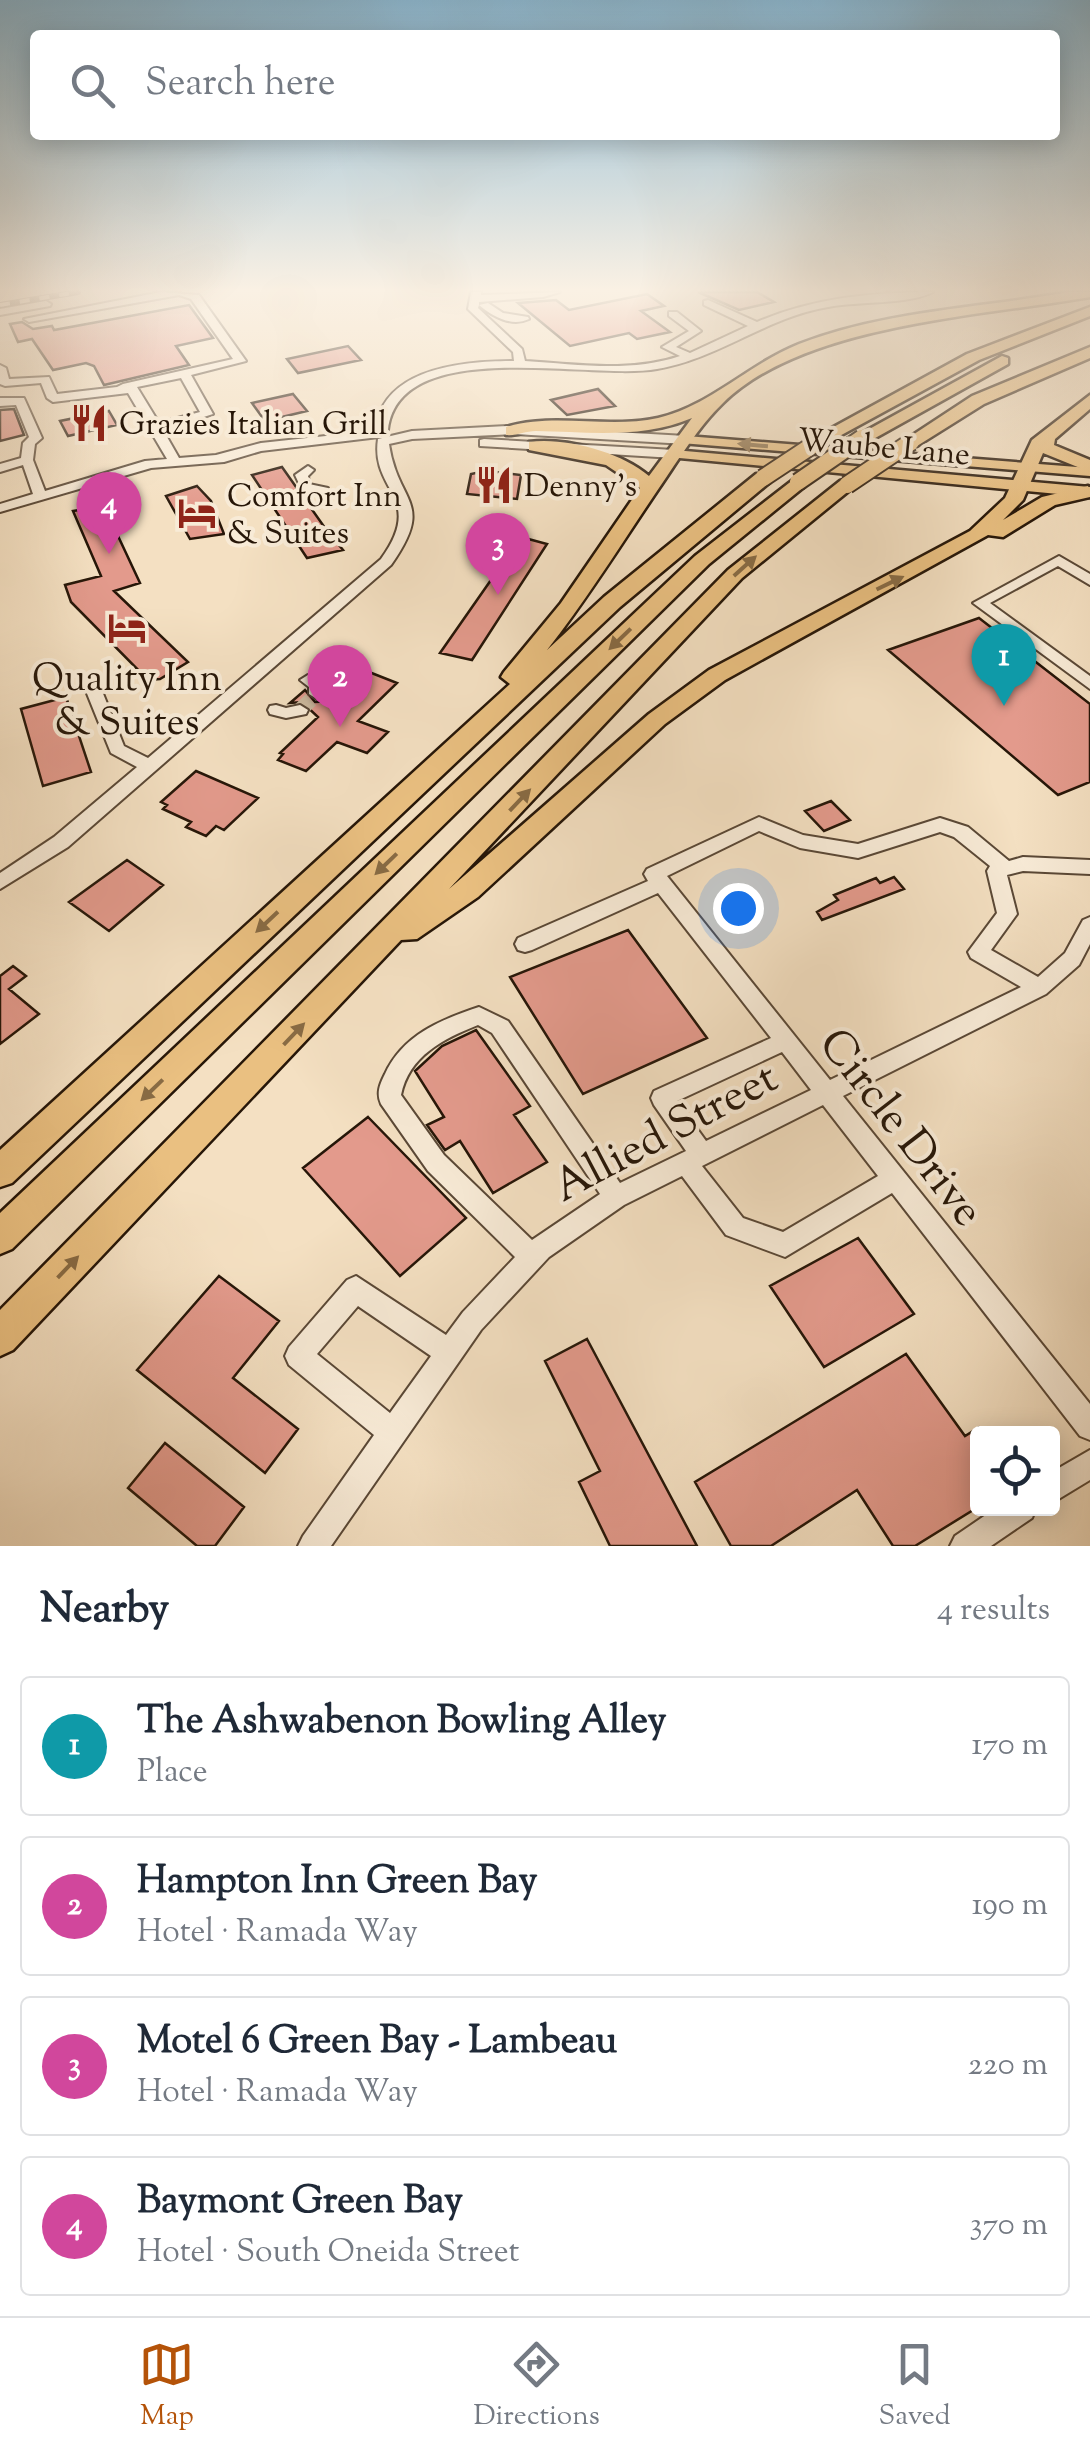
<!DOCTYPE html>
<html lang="en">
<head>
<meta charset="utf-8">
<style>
	:root { --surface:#fff; --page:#f6f6f7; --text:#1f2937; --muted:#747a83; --line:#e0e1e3; --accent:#b45309 }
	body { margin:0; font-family:"Sorts Mill Goudy",serif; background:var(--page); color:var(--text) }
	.controls { position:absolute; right:30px; bottom:30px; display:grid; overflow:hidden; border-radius:10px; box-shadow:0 5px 25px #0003 }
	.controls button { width:90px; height:90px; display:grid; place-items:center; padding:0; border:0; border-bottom:2px solid var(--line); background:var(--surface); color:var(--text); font:50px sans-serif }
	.you { position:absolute; left:738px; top:908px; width:35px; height:35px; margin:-25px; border:8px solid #fff; border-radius:50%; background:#1a73e8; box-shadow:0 0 0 15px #1a73e833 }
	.badge { display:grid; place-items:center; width:65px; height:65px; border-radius:50%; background:var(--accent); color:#fff; font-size:32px; font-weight:700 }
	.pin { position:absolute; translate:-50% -82px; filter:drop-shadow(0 2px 5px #0008) }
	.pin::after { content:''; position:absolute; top:52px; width:35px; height:30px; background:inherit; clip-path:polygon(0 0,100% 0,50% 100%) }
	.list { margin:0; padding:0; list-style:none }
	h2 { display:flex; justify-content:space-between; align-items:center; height:130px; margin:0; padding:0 40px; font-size:42px }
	h2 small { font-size:32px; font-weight:400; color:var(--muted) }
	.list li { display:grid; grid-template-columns:65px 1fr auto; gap:30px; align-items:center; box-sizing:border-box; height:140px; margin:0 20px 20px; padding:0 20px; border:2px solid var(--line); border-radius:10px }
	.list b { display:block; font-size:38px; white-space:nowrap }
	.list p { margin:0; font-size:32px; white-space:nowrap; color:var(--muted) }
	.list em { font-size:32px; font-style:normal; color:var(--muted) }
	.icon { flex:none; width:55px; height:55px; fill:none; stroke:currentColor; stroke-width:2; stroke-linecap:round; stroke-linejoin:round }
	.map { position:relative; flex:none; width:1090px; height:1546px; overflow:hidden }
	.search { position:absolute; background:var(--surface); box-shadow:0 5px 25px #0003; left:30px; right:30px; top:30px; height:110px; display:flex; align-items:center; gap:25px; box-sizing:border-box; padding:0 35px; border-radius:10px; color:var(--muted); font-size:38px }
	.sheet { height:770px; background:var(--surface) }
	nav { display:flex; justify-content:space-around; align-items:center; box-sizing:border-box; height:140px; border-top:2px solid var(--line); background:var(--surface); font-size:28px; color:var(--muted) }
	nav a { display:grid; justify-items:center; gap:5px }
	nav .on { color:var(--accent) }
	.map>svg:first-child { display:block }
	.building { fill:#e39a8c; stroke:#261608; stroke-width:2.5 }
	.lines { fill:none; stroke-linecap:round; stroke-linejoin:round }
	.minor-tunnel { stroke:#cbb89d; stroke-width:15; stroke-dasharray:15 8; stroke-linecap:butt }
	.minor-casing { stroke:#5a4836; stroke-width:4 }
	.major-casing { stroke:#261608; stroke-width:5 }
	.highway-casing { stroke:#261608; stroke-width:5 }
	.minor { fill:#f8ebd7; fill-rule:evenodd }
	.major { fill:#eac081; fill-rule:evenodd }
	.highway { fill:#eac081; fill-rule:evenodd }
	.rail-casing { stroke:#261608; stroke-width:6 }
	.rail { stroke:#f8ebd7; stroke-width:4; stroke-dasharray:10; stroke-linecap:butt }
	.highway-bridge-casing { stroke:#261608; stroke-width:20; stroke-linecap:butt }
	.highway-bridge { stroke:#eac081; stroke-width:16 }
	.oneway { fill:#886b44 }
	.labels { text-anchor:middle; stroke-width:8; stroke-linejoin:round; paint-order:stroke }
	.far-poi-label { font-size:32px; fill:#261608; stroke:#f8ebd7; text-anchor:start }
	.far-street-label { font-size:32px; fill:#261608; stroke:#f8ebd7 }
	.poi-label { font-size:38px; fill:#261608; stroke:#f8ebd7 }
	.near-street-label { font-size:45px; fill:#261608; stroke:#f8ebd7 }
</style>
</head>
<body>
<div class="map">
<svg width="1090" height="1546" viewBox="0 0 1090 1546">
	<rect width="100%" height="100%" fill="#f4e0c2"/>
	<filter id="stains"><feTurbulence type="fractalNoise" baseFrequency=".002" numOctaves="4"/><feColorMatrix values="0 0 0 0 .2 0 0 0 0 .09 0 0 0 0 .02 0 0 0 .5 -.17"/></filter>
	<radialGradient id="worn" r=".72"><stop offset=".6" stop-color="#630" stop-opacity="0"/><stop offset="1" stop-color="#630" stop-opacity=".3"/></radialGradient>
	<path class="building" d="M698,292H757L774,302L739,310Z
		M647,294L664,306L641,311L670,332L637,339L629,333L570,346L518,303L556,300L569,310Z
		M189,305L213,338L176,346L189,365L104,385L94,366L86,363L53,370L32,339L18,342L10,324L22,322L33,329L52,326L54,330Z
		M348,346L361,360L298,373L287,359Z
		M598,389L615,406L567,415L551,400Z
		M293,394L307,411L265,421L252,403Z
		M14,409L24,435L0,441V410Z
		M109,411L117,425L68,436L60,421Z
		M282,467L325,528L343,550L307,558L252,475Z
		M485,471L521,475L517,499L467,494L471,474Z
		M197,486L211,501L224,534L190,539L166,496Z
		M104,506L140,583L114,591L188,662L160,679L148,680L71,602L65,585L101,576L73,511Z
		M521,537L547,544L472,660L440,653Z
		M979,618L1090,704V782L1058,795L888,650Z
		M369,672L397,683L358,721L388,732L367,753L337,742L306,771L278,760L283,754L280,753L318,717L302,702L290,703L305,690L315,702L334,701Z
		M66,697L91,772L43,786L21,709Z
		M196,771L258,798L224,830L216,826L206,836L186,827L191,822L163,809L167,805L161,802Z
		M831,801L850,820L824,831L805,811Z
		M127,860L163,885L109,931L69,902Z
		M894,877L904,889L822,920L817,912L838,900L834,895L876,878L880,883Z
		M628,930L707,1038L583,1094L510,977Z
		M13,966L26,976L9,989L39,1014L0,1044V976Z
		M476,1030L530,1106L514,1115L547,1162L493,1193L460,1141L445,1150L427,1125L444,1117L415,1071L442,1046Z
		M368,1117L466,1218L400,1276L303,1168Z
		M858,1238L914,1314L824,1367L770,1286Z
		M219,1276L279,1321L233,1378L298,1429L265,1473L137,1370Z
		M587,1339L697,1546H610L579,1482L600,1471L545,1361Z
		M906,1354L965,1436L978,1428V1507L915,1546H893L857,1490L771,1546H731L695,1482Z
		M165,1443L244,1507L215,1546H197L128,1488Z"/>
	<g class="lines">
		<path class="minor-tunnel" d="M300,710L317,694"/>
		<g class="minor-casing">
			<path id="minor" d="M161,292L199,295L246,361L191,375L213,414L163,430L179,458L216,455L261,443L372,431L376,428C384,367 465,361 514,361L513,352L468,309L471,292H481V295L560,292L543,297L479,302V305L488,303L503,313L528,317L529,319C512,327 493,317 479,305L478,308L522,349L525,361C576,364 630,373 680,356L662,347L689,331L669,316V312H677L701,331L676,347L690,353L748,326L704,305V301L708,300L757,322C813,298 873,292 933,292C907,305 858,301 828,307C767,317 718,359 657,369C591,381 399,334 388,430L379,437L261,451L224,462L151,468L0,512V504L33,494L23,465L0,472V464L21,458L23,443L29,437L16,405L0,406V398H24L42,438L35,444L33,460L45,491L145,461L167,459L128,393L53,402L47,398L41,383L5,386L0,384V365L6,368L9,379L49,377L57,394L117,387L123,384L233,359L191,299L179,295L29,322L24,319ZM181,378L200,412L159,423L137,387Z
				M46,301L51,304L50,306L0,315V309Z
				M507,426L686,436L692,440L686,444L514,434L412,439L389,444C398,505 436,501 391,565L68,847L0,889V873L54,837L137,767L111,753L86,691L88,687H100L102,691L124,746L148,758L381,559C426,497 370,492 378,439L412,431Z
				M484,439L674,450L680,454L674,458L480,446V440Z
				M308,466L314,470L308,476L309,484L328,488V494L302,490L295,475Z
				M1059,556L1090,574V585L1058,566L990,603L1090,676V689L973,603Z
				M308,675L325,684L323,698L317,699L309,694V687L300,680Z
				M276,705L286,708L300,705L308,710L306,714L286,718L270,714L268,710L270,706Z
				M759,817L803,835L858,844L940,818L968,827L1009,861L1023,857L1090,860V874L1023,871L1007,875L1017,914L991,950L1038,977L1065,953L1083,920L1090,917V944L1079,965L1046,994L843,1096L1090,1404V1440L1080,1436L892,1193L785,1257L726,1235L682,1176L624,1205L549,1257L481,1330L331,1546H298L303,1536L374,1435L289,1365L285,1356L289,1347L347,1280L356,1276L446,1335L463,1312L515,1257L428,1171L381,1104C376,1093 380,1084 385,1074C403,1035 440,1020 479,1007L508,1021L620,1183L686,1151L654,1105L651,1098L654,1091L771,1038L658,893L532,950L525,952L518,950L515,944L518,938L648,881L644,874L647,869ZM759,831L800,848L858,858L940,832L954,837L990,866L987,871L997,913L968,952L971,958L1021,987L830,1080L667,876ZM478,1025L492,1033L600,1194L532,1240L444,1155L401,1095C409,1056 443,1039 478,1025ZM782,1052L811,1090L706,1141L677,1101ZM823,1105L878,1176L783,1232L743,1218L702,1166ZM358,1306L431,1356L390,1413L317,1354Z
				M1090,1450V1480L1052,1503V1472Z
				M996,1508H1036L1032,1518L991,1546H950L955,1536Z"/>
		</g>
		<g class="major-casing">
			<path id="major" d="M686,436L1090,468V476L681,443V437Z
				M674,450L1090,487V497L669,457V451Z"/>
		</g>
		<g class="highway-casing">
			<path id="highway" d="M1069,292H1090V297C983,316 803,324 723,403C698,427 679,459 659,488C623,541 588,598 547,650L604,597L756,474H770V482L620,607L12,1183L0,1187V1150L510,684L501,677L504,672L561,603L640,488L606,465L529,450V442C565,437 621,452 649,476L692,418C643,439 589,432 536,431C525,431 517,436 506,435V427C555,412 607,429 658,418C710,406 749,364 799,344C884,311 980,308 1069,292Z
				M1090,307V316L979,360L834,439L819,435L967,354Z
				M1090,347V358L984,404L917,446L902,442L972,396Z
				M1002,356L1008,358V364L868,442L853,438Z
				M1090,395V409L1055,439L1054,445L1090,460V472L1043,453L1023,500L1003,520L1042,497L1088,486L1090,497L1055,505L1003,537L988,535L725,680L665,724L478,897L417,939L401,940L13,1350L0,1356V1310L728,570L840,481L847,479L856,485L742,578L449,889L649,714L709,670L970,531L1005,498L1032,440Z
				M798,476L805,478V486L709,564L12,1249L0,1254V1213L695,556Z"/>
		</g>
		<use href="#minor" class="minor"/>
		<use href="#major" class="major"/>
		<use href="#highway" class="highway"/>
		<g class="rail-casing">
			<path id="rail" d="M0,305L78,292"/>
		</g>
		<use href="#rail" class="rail"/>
		<g class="highway-bridge-casing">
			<path id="highway-bridge" d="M763,478L828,435
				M798,482L862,438
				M847,485L911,442"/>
		</g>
		<use href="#highway-bridge" class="highway-bridge"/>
	</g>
	<defs><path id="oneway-solid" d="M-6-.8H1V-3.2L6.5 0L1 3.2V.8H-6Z" transform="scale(2.5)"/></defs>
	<g class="oneway">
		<use href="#oneway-solid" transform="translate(753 445) rotate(-175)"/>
		<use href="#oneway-solid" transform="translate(745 566) rotate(-42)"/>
		<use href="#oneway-solid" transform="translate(890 583) rotate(-26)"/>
		<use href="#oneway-solid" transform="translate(620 639) rotate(136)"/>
		<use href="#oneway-solid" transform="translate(520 800) rotate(-46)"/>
		<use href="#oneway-solid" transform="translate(386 864) rotate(136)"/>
		<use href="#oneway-solid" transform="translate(267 922) rotate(137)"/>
		<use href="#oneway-solid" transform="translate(294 1034) rotate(-46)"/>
		<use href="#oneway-solid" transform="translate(152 1090) rotate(136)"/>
		<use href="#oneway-solid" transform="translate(68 1267) rotate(-46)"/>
	</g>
	<linearGradient id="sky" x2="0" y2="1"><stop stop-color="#89b8d4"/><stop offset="0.57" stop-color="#faf1e4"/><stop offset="1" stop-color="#faf1e4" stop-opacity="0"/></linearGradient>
	<rect width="1090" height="509" fill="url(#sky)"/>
	<defs>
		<g id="restaurant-bare" transform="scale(3)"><path d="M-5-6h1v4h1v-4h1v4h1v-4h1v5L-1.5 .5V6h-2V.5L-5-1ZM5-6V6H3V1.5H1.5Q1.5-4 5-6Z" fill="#8f2418" stroke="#f8ebd7" stroke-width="2.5" paint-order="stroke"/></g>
		<g id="hotel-bare" transform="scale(3)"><path d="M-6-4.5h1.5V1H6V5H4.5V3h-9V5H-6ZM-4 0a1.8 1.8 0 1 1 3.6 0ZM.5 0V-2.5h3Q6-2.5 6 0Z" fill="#8f2418" stroke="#f8ebd7" stroke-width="2.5" paint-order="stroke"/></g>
	</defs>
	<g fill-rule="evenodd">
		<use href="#restaurant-bare" x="89" y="423"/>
		<use href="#restaurant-bare" x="494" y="485"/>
		<use href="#hotel-bare" x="197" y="513"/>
		<use href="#hotel-bare" x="127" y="628"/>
	</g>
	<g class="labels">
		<g class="far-poi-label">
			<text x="119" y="434">Grazies Italian Grill</text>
			<text x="524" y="496">Denny's</text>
			<text x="227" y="506">Comfort Inn<tspan x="227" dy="37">&amp; Suites</tspan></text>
		</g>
		<g class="far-street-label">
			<text transform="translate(884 446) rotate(5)" y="11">Waube Lane</text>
		</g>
		<g class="poi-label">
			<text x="127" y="690">Quality Inn<tspan x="127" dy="44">&amp; Suites</tspan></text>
		</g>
		<g class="near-street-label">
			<text transform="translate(903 1126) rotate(52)" y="16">Circle Drive</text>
			<text transform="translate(664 1130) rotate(-28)" y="16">Allied Street</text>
		</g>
	</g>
	<rect width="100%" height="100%" filter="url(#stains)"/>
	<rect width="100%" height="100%" fill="url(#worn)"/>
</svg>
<div class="controls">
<button><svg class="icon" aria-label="locate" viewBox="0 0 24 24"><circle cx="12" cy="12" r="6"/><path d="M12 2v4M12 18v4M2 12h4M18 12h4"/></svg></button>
</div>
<div class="you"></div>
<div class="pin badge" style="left:1004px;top:706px;background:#0f9aa8">1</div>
<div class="pin badge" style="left:340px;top:727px;background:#d1479c">2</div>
<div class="pin badge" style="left:498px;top:595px;background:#d1479c">3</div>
<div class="pin badge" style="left:109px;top:554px;background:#d1479c">4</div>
<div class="search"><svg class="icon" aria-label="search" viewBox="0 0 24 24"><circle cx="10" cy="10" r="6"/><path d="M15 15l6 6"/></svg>Search here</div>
</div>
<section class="sheet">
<h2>Nearby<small>4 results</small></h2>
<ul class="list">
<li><span class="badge" style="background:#0f9aa8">1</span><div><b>The Ashwabenon Bowling Alley</b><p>Place</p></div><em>170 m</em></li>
<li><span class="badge" style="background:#d1479c">2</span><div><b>Hampton Inn Green Bay</b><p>Hotel · Ramada Way</p></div><em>190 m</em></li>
<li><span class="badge" style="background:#d1479c">3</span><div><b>Motel 6 Green Bay - Lambeau</b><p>Hotel · Ramada Way</p></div><em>220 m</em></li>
<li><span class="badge" style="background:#d1479c">4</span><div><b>Baymont Green Bay</b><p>Hotel · South Oneida Street</p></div><em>370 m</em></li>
</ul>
</section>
<nav>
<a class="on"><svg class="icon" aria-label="map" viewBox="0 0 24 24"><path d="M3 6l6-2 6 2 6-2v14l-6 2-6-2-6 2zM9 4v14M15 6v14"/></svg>Map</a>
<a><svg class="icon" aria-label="directions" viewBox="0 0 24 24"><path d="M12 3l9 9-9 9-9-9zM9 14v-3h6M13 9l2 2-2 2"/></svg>Directions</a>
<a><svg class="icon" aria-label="saved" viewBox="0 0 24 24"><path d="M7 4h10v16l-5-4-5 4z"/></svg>Saved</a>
</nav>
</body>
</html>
